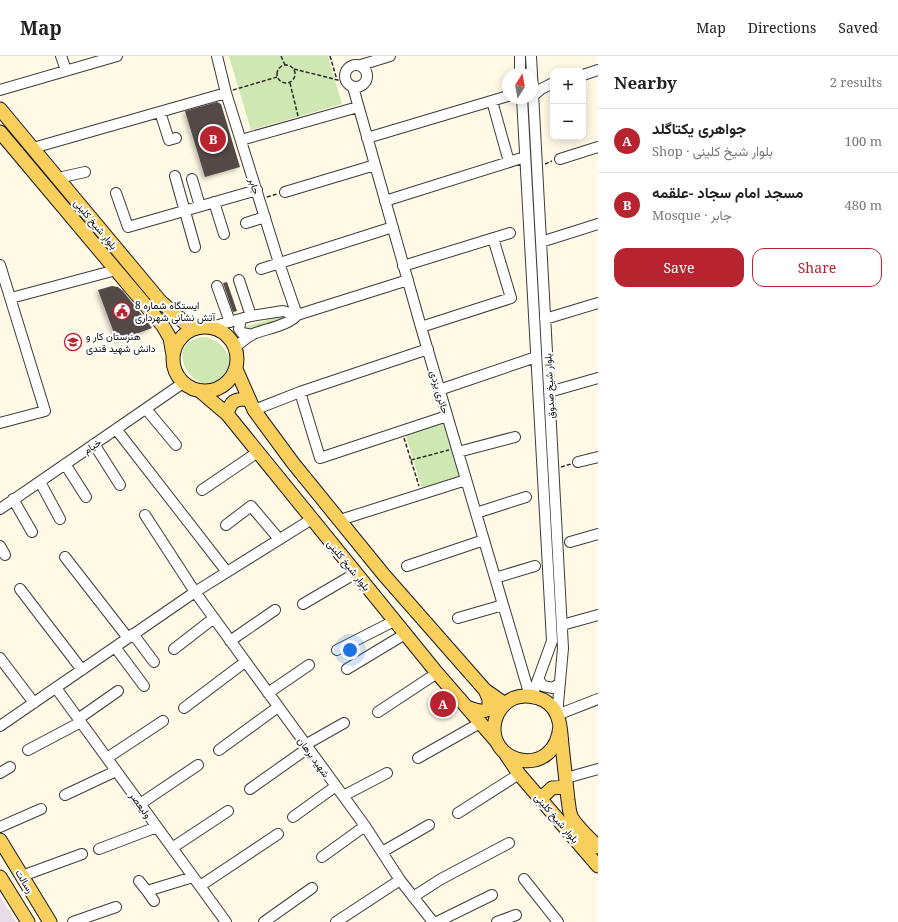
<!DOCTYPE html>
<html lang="en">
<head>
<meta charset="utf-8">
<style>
	:root { --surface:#fff; --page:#f6f6f6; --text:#222; --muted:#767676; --line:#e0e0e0; --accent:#b7242f }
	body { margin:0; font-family:"Noto Serif",Vazirmatn,serif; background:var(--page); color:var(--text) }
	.controls { position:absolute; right:12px; top:12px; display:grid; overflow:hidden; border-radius:8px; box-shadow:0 2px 10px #0003 }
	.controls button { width:36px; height:36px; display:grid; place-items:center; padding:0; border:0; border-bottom:1px solid var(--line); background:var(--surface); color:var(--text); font:20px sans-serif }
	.compass { position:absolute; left:502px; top:12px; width:36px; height:36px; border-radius:50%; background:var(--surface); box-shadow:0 2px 10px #0003; rotate:11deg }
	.you { position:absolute; left:350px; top:594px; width:14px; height:14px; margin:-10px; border:3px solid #fff; border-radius:50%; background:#1a73e8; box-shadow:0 0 0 6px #1a73e833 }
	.badge { display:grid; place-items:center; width:26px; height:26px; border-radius:50%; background:var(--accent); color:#fff; font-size:13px; font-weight:700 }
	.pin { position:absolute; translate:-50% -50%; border:2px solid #fff; box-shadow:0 1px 4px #0006 }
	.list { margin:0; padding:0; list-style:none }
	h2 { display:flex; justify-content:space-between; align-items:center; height:52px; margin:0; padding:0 16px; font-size:17px }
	h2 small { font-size:13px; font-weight:400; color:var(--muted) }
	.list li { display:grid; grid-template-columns:26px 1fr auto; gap:12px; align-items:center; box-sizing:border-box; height:64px; padding:0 16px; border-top:1px solid var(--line) }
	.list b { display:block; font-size:15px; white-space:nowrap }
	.list p { margin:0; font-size:13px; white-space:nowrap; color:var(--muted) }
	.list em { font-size:13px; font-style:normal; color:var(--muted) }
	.actions { display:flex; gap:8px; padding:12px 16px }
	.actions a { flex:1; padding:9px 0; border:1px solid var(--accent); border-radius:12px; text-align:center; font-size:14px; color:var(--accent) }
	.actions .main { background:var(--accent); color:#fff }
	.map { position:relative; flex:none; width:598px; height:866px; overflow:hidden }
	header { display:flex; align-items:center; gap:24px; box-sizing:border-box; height:56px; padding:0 20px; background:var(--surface); border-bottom:1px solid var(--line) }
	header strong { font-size:19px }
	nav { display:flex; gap:22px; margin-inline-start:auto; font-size:14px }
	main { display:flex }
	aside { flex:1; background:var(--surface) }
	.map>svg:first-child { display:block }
	.industrial { fill:#e7dde9 }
	.green { fill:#cfe7b2 }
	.building { fill:#524a46; filter:url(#shadow) }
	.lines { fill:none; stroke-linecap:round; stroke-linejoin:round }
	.minor-casing { stroke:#3c3c3c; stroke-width:12 }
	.major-casing { stroke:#1a1a1a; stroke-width:15 }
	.path { stroke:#2b2b2b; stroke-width:1.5; stroke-dasharray:4 2; stroke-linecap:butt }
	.minor { stroke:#fff; stroke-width:10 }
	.major { stroke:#f8ce5d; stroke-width:13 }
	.labels { text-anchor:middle; stroke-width:4; stroke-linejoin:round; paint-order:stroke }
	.street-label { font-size:10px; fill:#090909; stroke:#fff }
	.poi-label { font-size:10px; fill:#090909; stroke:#fff; text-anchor:start }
</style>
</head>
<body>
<header>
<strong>Map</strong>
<nav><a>Map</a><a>Directions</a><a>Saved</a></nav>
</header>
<main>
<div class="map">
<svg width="598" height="866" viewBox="0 0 598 866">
	<defs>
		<filter id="shadow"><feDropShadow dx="-2.5" dy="2.5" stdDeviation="2" flood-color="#0004"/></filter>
	</defs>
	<rect width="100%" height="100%" fill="#fff9e6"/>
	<path class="industrial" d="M0,840L16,866H0Z"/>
	<path class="green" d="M229,0H328L342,48L251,74Z
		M290,257V261L247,274L245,273L247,270Z
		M205,281C224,284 241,309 222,324C194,344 158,285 205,281Z
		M443,365L460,421L422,432L405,377Z"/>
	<path class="building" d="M217,46L221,48L240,111L205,121L185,55Z
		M227,226L237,255L233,256L223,227Z
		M112,230L118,231L123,235L152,272L117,285L98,234Z"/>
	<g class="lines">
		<g class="minor-casing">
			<path id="minor" d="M61,0L66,14
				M217,0L226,37L279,207L297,259
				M520,0V18
				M531,0L563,592L557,659L598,643
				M345 20a11 11 0 1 1 22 0a11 11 0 1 1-22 0Z
				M361,9L390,0
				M583,19L598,14
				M353,31L421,271L530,640
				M0,34L117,0
				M533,40L541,33L553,27
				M522,42L552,585L532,640
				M492,45L509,106
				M160,56L169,84L176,82
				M367,82L508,40
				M241,84L358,51
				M33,92L226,37
				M560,103L598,91
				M175,120L195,191
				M58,122L85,116
				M192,123L200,150
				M285,136L375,109
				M116,137L128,171L257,134
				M385,145L525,101
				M214,146L224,178
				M246,167L265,161
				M541,186L598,168
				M0,209L45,355L0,367
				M403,210L510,177
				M261,213L393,171
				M239,224L251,260
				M217,230L230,266
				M11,242L116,214
				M297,259L408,224
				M241,263L239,273L242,277L252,279
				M545,263L598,247
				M211,271L251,260L283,255L297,259
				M421,271L511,242L493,182
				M235,291C241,287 247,281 253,278C265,273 290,269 297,259
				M439,334L536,301
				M300,336L320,402L447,360
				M549,336L598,322
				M146,353L176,389
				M254,354L300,336L428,293
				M116,373L227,516
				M94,388L120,429
				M458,396L515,381
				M578,406L598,401
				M65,408L86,441
				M40,426L60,463
				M202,434L258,396
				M13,443L32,476
				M0,453L183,327
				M476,457L526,441
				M145,459L195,536L365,770L400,824L433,866
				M340,464L466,424
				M226,469L251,450L279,483
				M570,486L598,478
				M0,490L5,499
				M65,501L128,582
				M407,510L484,484
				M495,522L535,510
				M20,533L82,614
				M303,548L356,517
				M458,562L503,549
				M562,569L598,559
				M133,578L154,606
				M230,585L275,554
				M115,591L144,630
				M174,593L214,562
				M337,594L394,565
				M0,602L34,647
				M347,613L405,578
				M538,623L543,630L553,632L560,627
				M56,632L226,866
				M268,637L309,609
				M184,652L245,606
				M378,656L437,617
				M78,663L118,635
				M0,670L195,536L312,463
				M305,689L344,667
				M28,694L81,666
				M219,694L278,651
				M107,702L163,665
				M418,702L480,667
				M0,717L10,711
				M566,722L598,713
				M250,733L308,692
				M65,739L116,715
				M343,740L387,717
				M140,748L198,709
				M458,757L519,718
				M293,761L336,730
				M0,771L41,753
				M172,792L228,755
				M99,793L157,771
				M382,796L429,769
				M322,801L365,770
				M22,820L82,798
				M524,823L558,866
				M139,825L147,835
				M200,830L278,778
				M413,841L441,823L509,787
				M154,845L147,835L193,821
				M73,866L116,851
				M264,866L312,832
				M336,866L400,824
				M437,866L492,839
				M497,866L516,859"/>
		</g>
		<g class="major-casing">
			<path id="major" d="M0,53L161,246L185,267L200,271
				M0,76L163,270L170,282L173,299
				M173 303a32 32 0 1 1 64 0a32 32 0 1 1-64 0Z
				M236,313L254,354L293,407L384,519L485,634L505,648
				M200,335L227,358L437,617L497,686
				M227,358C231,345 234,343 248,343
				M467,651C475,654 481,657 489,653V643L485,634
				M560,670C555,725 485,708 495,665C497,655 505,646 514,642C522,639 529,639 538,642C546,644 554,651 557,659C561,668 561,680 562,689C564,707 566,726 568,744C569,749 569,757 572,762C576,769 591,784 598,791
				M505,697L519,718L598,810
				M540,743L552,732L566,731
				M0,784L50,866
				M0,821L28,866"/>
		</g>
		<path class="path" d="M281,0L285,9
			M330,0L337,24
			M277 18a9 9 0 1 1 18 0a9 9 0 1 1-18 0Z
			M294,13L346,26
			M290,27L298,60
			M233,34L277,21
			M545,108L552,105
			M267,141L277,138
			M404,382L419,430
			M411,404L449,394
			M561,411L571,408"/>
		<use href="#minor" class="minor"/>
		<use href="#major" class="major"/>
	</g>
	<defs>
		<g id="civic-ring" transform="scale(0.9)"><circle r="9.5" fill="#fff" stroke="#b7242f" stroke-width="1.5"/><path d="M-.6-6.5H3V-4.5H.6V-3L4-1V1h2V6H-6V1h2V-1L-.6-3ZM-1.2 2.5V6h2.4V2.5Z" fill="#b7242f"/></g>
		<g id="school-ring" transform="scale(0.9)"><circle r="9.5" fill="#fff" stroke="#b7242f" stroke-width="1.5"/><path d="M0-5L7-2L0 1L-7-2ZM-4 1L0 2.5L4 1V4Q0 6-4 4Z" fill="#b7242f"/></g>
	</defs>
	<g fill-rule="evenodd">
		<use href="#civic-ring" x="122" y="255"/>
		<use href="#school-ring" x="73" y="286"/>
	</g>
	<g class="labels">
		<g class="street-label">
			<text transform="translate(255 130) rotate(73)" y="4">جابر</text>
			<text transform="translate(96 168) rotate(50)" y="4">بلوار شیخ کلینی</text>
			<text transform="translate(549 330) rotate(-93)" y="4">بلوار شیخ صدوق</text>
			<text transform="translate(440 336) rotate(74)" y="4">حائری یزدی</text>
			<text transform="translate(92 390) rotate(-34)" y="4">خیام</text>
			<text transform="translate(349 509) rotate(51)" y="4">بلوار شیخ کلینی</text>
			<text transform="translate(314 701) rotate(54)" y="4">شهید برهان</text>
			<text transform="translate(141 749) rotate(54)" y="4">ولیعصر</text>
			<text transform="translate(557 762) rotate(49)" y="4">بلوار شیخ کلینی</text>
			<text transform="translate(25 825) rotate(59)" y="4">رسالت</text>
		</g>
		<g class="poi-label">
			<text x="135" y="253">ایستگاه شماره 8<tspan x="135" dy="12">آتش نشانی شهرداری</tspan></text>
			<text x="86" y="284">هنرستان کار و<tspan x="86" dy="12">دانش شهید قندی</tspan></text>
		</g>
	</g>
</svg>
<div class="controls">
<button>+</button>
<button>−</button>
</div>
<svg class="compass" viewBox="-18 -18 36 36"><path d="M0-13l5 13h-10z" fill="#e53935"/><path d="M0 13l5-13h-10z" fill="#767676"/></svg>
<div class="you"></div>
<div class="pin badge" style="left:443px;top:648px">A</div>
<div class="pin badge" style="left:213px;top:83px">B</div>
</div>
<aside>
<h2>Nearby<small>2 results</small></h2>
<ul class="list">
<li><span class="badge">A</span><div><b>جواهری یکتاگلد</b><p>Shop · بلوار شیخ کلینی</p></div><em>100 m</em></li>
<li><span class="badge">B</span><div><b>مسجد امام سجاد -علقمه</b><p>Mosque · جابر</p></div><em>480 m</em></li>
</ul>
<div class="actions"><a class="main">Save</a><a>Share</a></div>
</aside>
</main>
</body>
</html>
